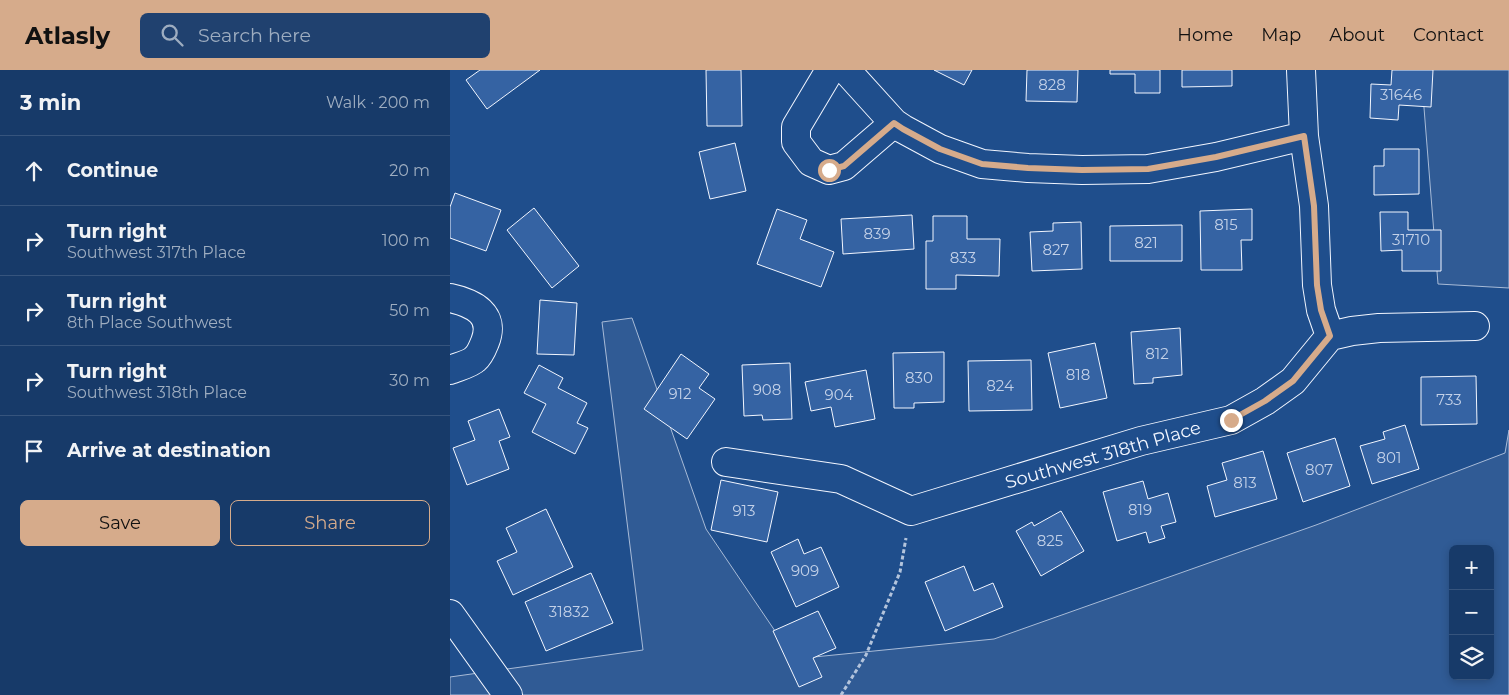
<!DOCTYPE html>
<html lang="en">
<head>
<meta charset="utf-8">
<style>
	:root { --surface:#173a69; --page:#20416f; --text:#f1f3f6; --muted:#9eadc0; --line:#36547d; --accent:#d6ab8b }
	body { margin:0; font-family:Montserrat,sans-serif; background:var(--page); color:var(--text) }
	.controls { position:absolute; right:15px; bottom:15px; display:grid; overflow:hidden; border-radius:8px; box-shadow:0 2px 8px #0003 }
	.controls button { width:45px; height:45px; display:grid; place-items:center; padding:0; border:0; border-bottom:1px solid var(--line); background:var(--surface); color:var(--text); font:25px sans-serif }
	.stop { position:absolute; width:15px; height:15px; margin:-11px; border:4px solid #d6ab8b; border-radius:50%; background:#fff }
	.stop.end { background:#d6ab8b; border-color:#fff; box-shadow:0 1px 5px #0008 }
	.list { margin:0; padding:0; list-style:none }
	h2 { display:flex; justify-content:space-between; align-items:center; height:65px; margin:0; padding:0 20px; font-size:21px }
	h2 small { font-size:16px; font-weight:400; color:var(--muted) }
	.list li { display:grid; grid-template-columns:32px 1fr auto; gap:15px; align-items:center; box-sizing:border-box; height:70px; padding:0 20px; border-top:1px solid var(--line) }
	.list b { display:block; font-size:19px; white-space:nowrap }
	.list p { margin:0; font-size:16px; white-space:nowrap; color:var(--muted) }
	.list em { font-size:16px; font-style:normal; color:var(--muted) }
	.actions { display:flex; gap:10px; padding:15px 20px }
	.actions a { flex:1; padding:11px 0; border:1px solid var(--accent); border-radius:8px; text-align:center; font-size:18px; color:var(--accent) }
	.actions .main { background:var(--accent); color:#111 }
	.icon { flex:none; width:28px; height:28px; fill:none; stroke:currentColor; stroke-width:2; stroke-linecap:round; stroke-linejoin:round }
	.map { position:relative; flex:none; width:1059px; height:625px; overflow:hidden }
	header { display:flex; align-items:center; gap:30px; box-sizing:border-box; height:70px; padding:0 25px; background:var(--accent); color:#111 }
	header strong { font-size:24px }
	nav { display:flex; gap:28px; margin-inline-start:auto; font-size:18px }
	.search { width:350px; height:45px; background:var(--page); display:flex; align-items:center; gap:12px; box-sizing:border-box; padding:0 18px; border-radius:8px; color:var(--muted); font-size:19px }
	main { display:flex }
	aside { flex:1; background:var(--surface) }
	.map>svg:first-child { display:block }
	.built { fill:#305b95; stroke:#a8bbd7; fill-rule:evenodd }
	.building { fill:#3563a3; stroke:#f2f6ff }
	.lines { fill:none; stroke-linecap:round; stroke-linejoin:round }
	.minor-casing { stroke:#f2f6ff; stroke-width:30 }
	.path { stroke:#b3c4dc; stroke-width:3; stroke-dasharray:4 2.5; stroke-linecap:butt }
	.minor { stroke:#1f4e8c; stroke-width:28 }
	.route { stroke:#d6ab8b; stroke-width:6 }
	.labels { text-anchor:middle; stroke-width:4; stroke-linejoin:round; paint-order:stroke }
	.number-label { font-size:15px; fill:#c3d1e8 }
	.street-label { font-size:18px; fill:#f2f6ff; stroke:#1f4e8c }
</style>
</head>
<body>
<header>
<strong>Atlasly</strong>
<div class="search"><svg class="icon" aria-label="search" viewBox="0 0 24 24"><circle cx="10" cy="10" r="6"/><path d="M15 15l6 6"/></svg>Search here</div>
<nav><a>Home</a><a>Map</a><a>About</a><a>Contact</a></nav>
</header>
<main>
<aside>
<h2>3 min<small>Walk · 200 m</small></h2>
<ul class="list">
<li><svg class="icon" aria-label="ahead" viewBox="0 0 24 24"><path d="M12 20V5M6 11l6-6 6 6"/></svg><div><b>Continue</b></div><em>20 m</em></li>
<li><svg class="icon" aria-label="right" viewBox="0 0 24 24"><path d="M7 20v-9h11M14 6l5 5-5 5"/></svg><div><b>Turn right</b><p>Southwest 317th Place</p></div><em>100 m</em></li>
<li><svg class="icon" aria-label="right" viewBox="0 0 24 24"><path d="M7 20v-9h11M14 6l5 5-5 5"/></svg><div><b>Turn right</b><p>8th Place Southwest</p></div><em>50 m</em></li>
<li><svg class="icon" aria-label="right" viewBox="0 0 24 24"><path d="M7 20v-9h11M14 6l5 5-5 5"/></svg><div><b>Turn right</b><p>Southwest 318th Place</p></div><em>30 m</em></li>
<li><svg class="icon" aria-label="arrive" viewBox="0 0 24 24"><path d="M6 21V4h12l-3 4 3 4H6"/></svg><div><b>Arrive at destination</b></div></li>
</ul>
<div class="actions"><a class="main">Save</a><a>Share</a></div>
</aside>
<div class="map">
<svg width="1059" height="625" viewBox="0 0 1059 625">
	<rect width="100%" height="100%" fill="#1f4e8c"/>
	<path class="built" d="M971,0H1059V218L988,214Z
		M182,248L256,459L344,589L544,569L866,455L1055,383L1059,360V625H0V607L193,580L152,252ZM1003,479H1040V606H1003Z"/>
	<path class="building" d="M30,0H90L37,39L16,10Z
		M256,0H291L292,56H257Z
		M484,0H522L514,15Z
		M577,0H628L627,32L576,31Z
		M660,0H710V23H685V4H660Z
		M732,0H782V16L732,17Z
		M942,0H983L981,37L949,35L948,50L920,48L921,14L941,15Z
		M285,73L296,121L260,129L249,82Z
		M934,79H969V124L924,125V96H934Z
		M5,123L51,140L36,181L0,168V137Z
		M84,138L129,196L102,218L57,160Z
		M327,139L357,150L350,169L384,182L371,217L307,194Z
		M802,139V170H791L792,200H751L750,141Z
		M930,142H958V160H991V201H952V180L931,181Z
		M462,145L464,179L393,184L391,149Z
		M483,146H517V169H550L549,206L506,205V219H476V171H483Z
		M631,152L632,199L582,201L580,162L603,161V153Z
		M732,155V191H660V156Z
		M90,230L127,233L124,285L87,284Z
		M730,258L732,305L703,308V313L684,314L681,262Z
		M645,273L657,328L610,338L598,283Z
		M494,282V332L464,333V338H444L443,283Z
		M231,284L259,304L249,318L265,329L237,369L194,339Z
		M581,290L582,340L519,341L518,291Z
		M340,293L342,349L313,350L312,345L294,346L292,295Z
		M89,295L113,308L108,318L137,333L127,353L138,358L125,384L82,362L96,334L74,323Z
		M416,300L425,349L385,357L381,337L361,341L355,312Z
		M1026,306L1027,354L971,355V307Z
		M49,339L60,367L49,371L59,399L17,415L3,378L25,370L18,351Z
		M955,355L969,399L922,414L910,376L935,369L933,362Z
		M885,368L900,416L853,432L837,383Z
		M813,381L827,429L765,447L757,416L777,410L772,393Z
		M271,410L328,422L317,472L261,460Z
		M693,411L698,429L718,423L726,452L711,456L715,468L699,473L696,462L667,471L653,422Z
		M96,439L123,497L63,525L47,491L67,482L56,458Z
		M611,441L634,481L591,506L566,461L582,452L584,456Z
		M348,469L354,484L371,477L389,517L346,537L321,482Z
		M514,496L524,521L543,513L553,537L495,561L475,512Z
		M141,503L163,553L96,581L75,532Z
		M368,541L386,578L363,588L372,607L349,617L323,561Z"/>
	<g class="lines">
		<g class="minor-casing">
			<path id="minor" d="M380,0L346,57V72L361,92L379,100L394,96L444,53
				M396,0L444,53L453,59L490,79L532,94L578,98L632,100L698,99L766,87L854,66
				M851,0L854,66L864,136L867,215L871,240L880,266
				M0,228C23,233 46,244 35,272C33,277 30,285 25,289C20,294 7,297 0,300
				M276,392L391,409L461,441L691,371L781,350L815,331L843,311L880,266L902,261L929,258L1025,256
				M0,544L58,625"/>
		</g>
		<path class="path" d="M391,625L416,585L450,502L456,468"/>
		<use href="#minor" class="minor"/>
	</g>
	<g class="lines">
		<path class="route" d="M379,100L394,96L444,53L453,59L490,79L532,94L578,98L632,100L698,99L766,87L854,66L864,136L867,215L871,240L880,266L843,311L815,331L781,350"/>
	</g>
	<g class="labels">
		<g class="number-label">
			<text x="602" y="20">828</text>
			<text x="951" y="30">31646</text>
			<text x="776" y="160">815</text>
			<text x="427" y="169">839</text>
			<text x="961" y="175">31710</text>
			<text x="696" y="178">821</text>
			<text x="606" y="185">827</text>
			<text x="513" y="193">833</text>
			<text x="707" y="289">812</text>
			<text x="628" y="310">818</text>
			<text x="469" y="313">830</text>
			<text x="550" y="321">824</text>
			<text x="317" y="325">908</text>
			<text x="230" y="329">912</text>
			<text x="389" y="330">904</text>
			<text x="999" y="335">733</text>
			<text x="939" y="393">801</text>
			<text x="869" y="405">807</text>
			<text x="795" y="418">813</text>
			<text x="690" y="445">819</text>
			<text x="294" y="446">913</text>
			<text x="600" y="476">825</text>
			<text x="355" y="506">909</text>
			<text x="119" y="547">31832</text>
		</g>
		<g class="street-label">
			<text transform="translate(653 385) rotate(-16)" y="6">Southwest 318th Place</text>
		</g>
	</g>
</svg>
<div class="controls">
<button>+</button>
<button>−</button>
<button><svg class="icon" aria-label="layers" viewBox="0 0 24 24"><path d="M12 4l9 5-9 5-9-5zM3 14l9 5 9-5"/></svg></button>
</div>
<div class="stop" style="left:379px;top:100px"></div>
<div class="stop end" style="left:781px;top:350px"></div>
</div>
</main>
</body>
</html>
